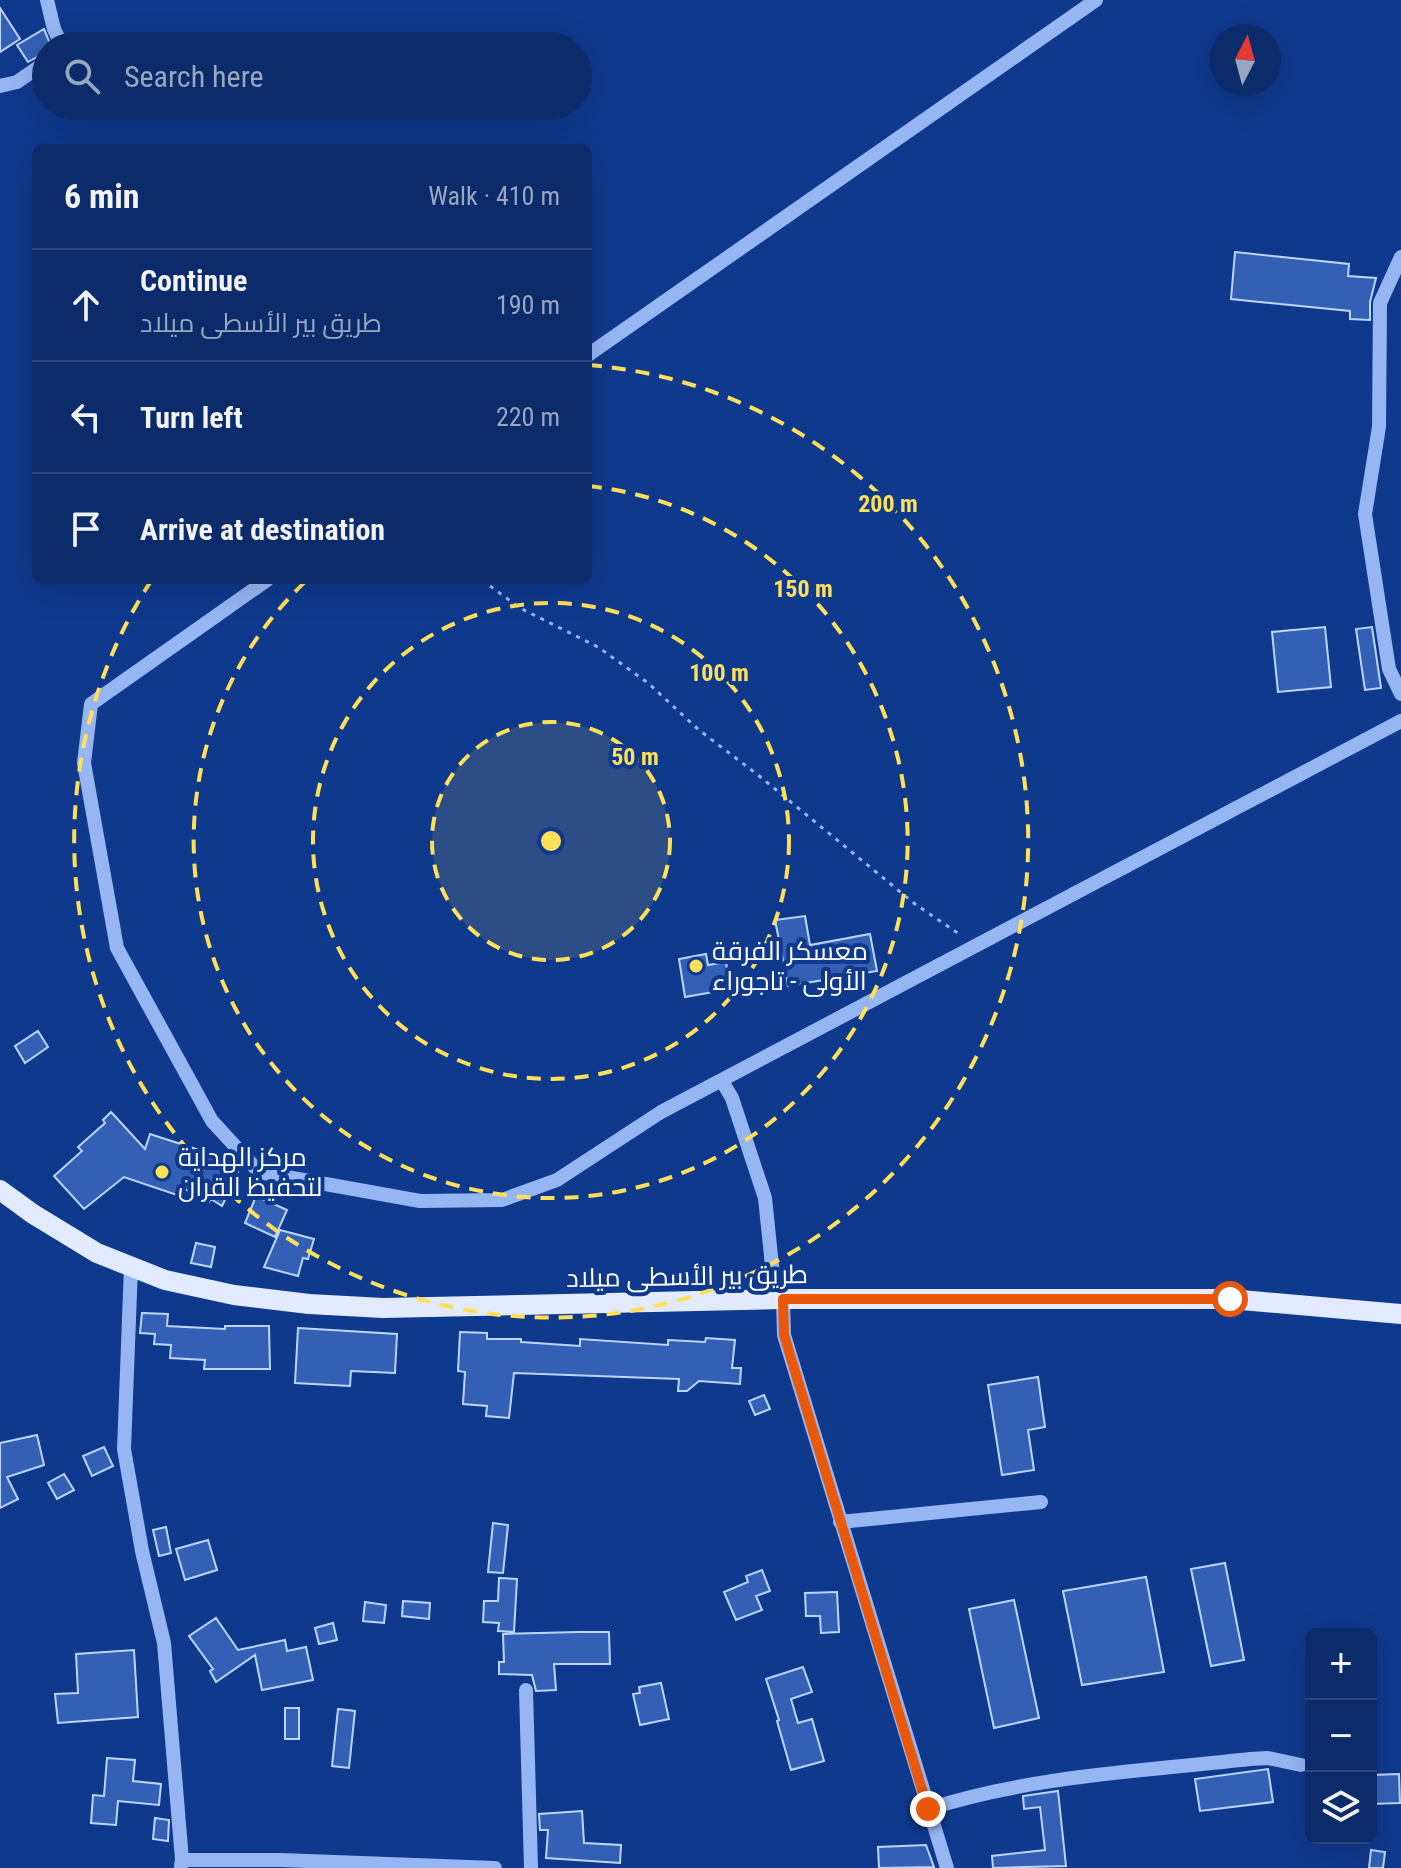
<!DOCTYPE html>
<html lang="en">
<head>
<meta charset="utf-8">
<style>
	:root { --surface:#0b2b6a; --page:#143370; --text:#f1f3f6; --muted:#9aa7c1; --line:#2b477e }
	body { margin:0; font-family:"Roboto Condensed",Cairo,sans-serif; background:var(--page); color:var(--text) }
	.controls { position:absolute; right:24px; bottom:24px; display:grid; overflow:hidden; border-radius:12px; box-shadow:0 8px 32px #0002 }
	.controls button { width:72px; height:72px; display:grid; place-items:center; padding:0; border:0; border-bottom:2px solid var(--line); background:var(--surface); color:var(--text); font:40px sans-serif }
	.compass { position:absolute; left:1209px; top:24px; width:72px; height:72px; border-radius:50%; background:var(--surface); box-shadow:0 8px 32px #0002; rotate:6deg }
	.stop { position:absolute; width:24px; height:24px; margin:-18px; border:6px solid #ea580c; border-radius:50%; background:#fff }
	.stop.end { background:#ea580c; border-color:#fff; box-shadow:0 2px 8px #0008 }
	.list { margin:0; padding:0; list-style:none }
	h2 { display:flex; justify-content:space-between; align-items:center; height:104px; margin:0; padding:0 32px; font-size:34px }
	h2 small { font-size:26px; font-weight:400; color:var(--muted) }
	.list li { display:grid; grid-template-columns:52px 1fr auto; gap:24px; align-items:center; box-sizing:border-box; height:112px; padding:0 32px; border-top:2px solid var(--line) }
	.list b { display:block; font-size:30px; white-space:nowrap }
	.list p { margin:0; font-size:26px; white-space:nowrap; color:var(--muted) }
	.list em { font-size:26px; font-style:normal; color:var(--muted) }
	.icon { flex:none; width:44px; height:44px; fill:none; stroke:currentColor; stroke-width:2; stroke-linecap:round; stroke-linejoin:round }
	.map { position:relative; flex:none; width:1401px; height:1868px; overflow:hidden }
	.search { position:absolute; background:var(--surface); box-shadow:0 8px 32px #0002; left:32px; top:32px; width:560px; height:88px; display:flex; align-items:center; gap:20px; box-sizing:border-box; padding:0 28px; border-radius:44px; color:var(--muted); font-size:30px }
	.panel { position:absolute; background:var(--surface); box-shadow:0 8px 32px #0002; left:32px; top:144px; width:560px; height:440px; border-radius:12px }
	.map>svg:first-child { display:block }
	.building { fill:#3360b5; stroke:#bdd4fe; stroke-width:2 }
	.lines { fill:none; stroke-linecap:round; stroke-linejoin:round }
	.path { stroke:#96b6f3; stroke-width:3; stroke-dasharray:4 6; stroke-linecap:butt }
	.minor { stroke:#96b6f3; stroke-width:14 }
	.major { stroke:#e2eaff; stroke-width:20 }
	.route { stroke:#ea580c; stroke-width:10 }
	.ring { fill:none; stroke:#ffe058; stroke-width:4; stroke-dasharray:14 10 }
	.poi-dot { fill:#ffe058; stroke:#0f398d; stroke-width:3 }
	.labels { text-anchor:middle; stroke-width:8; stroke-linejoin:round; paint-order:stroke }
	.poi-label { font-size:26px; fill:#fff; stroke:#0f398d; text-anchor:start }
	.street-label { font-size:26px; fill:#fff; stroke:#0f398d }
	.centre { fill:#ffe058; stroke:#0f398d; stroke-width:4 }
	.ring-label { font-size:24px; text-anchor:middle; font-weight:bold; fill:#ffe058; stroke:#0f398d; stroke-width:8; stroke-linejoin:round; paint-order:stroke }
</style>
</head>
<body>
<div class="map">
<svg width="1401" height="1868" viewBox="0 0 1401 1868">
	<rect width="100%" height="100%" fill="#0f398d"/>
	<path class="building" d="M0,8L20,39L0,52Z
		M44,29L51,46H46V52L28,62L17,45Z
		M1235,252L1349,264L1348,276L1376,278L1370,302V320L1350,319V311L1231,299Z
		M1325,627L1331,687L1278,692L1272,632Z
		M1372,627L1381,688L1365,690L1356,629Z
		M805,916L810,945L870,934L877,971L788,986L775,920Z
		M706,954L708,965L726,962L730,989L685,997L679,959Z
		M38,1031L48,1047L25,1063L15,1046Z
		M111,1112L145,1149L150,1134L196,1149L238,1172L222,1206L211,1199L209,1202L179,1186L177,1195L124,1177L84,1209L54,1176L82,1151L78,1147L105,1123L103,1120Z
		M256,1196L287,1210L275,1237L245,1223Z
		M280,1230L314,1239L308,1259L303,1258L298,1276L264,1267Z
		M196,1243L215,1247L211,1267L191,1263Z
		M142,1313L168,1314L167,1326L225,1329V1326H269L270,1369H204L205,1360L170,1358L171,1345L154,1344L155,1334L140,1333Z
		M298,1328L397,1334L395,1373L351,1371L350,1386L295,1383Z
		M460,1332L487,1333V1339H521V1342L580,1346V1339L668,1345V1340L705,1342L706,1338L735,1340L732,1368H741L740,1384L699,1381L687,1391H678L679,1379L514,1373L509,1418L486,1416L487,1406L463,1404L465,1372L458,1371Z
		M1038,1377L1045,1427L1028,1430L1034,1470L1002,1475L988,1385Z
		M764,1395L770,1409L755,1415L749,1401Z
		M37,1435L44,1465L7,1477L18,1499L0,1508V1443Z
		M104,1447L113,1466L92,1476L83,1456Z
		M64,1474L74,1490L57,1499L48,1483Z
		M493,1523L508,1525L503,1573L488,1572Z
		M166,1527L171,1553L159,1556L153,1530Z
		M208,1540L217,1570L185,1580L176,1549Z
		M1225,1563L1244,1660L1211,1666L1191,1569Z
		M762,1570L770,1591L756,1596L762,1610L736,1620L724,1592L748,1582L746,1576Z
		M1146,1577L1164,1672L1082,1685L1063,1591Z
		M499,1578L517,1579L514,1632L498,1631L499,1623L483,1622L484,1601H498Z
		M837,1592L839,1632L821,1633L820,1616H806L805,1593Z
		M1014,1600L1039,1718L994,1728L969,1609Z
		M403,1601L430,1603L429,1619L402,1616Z
		M365,1602L386,1605L384,1623L363,1621Z
		M216,1618L238,1650L285,1640L287,1651L306,1647L313,1680L262,1690L255,1655L216,1682L210,1671L213,1669L189,1636Z
		M333,1623L337,1640L319,1644L315,1628Z
		M579,1632H609L610,1664H554L556,1690L536,1691L532,1675L499,1674V1662H504L503,1634Z
		M134,1650L138,1717L58,1723L55,1694L78,1693L76,1654Z
		M803,1667L812,1692L791,1699L798,1723L812,1719L824,1761L791,1770L777,1721L779,1720L766,1679Z
		M661,1683L669,1719L640,1725L633,1694L640,1693L639,1687Z
		M285,1708H299V1739H285Z
		M338,1709L355,1711L349,1768L332,1766Z
		M107,1758L135,1760L133,1781L161,1784L159,1805L118,1801L116,1825L91,1823L93,1795L104,1796Z
		M1268,1769L1273,1802L1200,1811L1195,1779Z
		M1399,1774L1400,1803L1371,1804V1775Z
		M1058,1791L1066,1866L993,1868L992,1856L1045,1850L1040,1807L1024,1809L1023,1796Z
		M582,1811L584,1843L621,1845L620,1863L546,1858L548,1830H540L539,1814Z
		M155,1818L169,1820L168,1841L153,1839Z
		M926,1845L934,1867L879,1868L878,1847Z
		M1371,1850L1385,1852L1383,1868H1369Z"/>
	<g class="lines">
		<path class="path" d="M482,580L520,608L598,647L648,683L699,730L758,775L915,904L962,936"/>
		<path class="minor" d="M47,0L54,29L62,46
			M0,86L17,82L46,62
			M1401,257L1380,303L1379,427L1365,514L1389,669L1401,694
			M588,355L1096,0
			M267,580L91,704L84,763L117,948L212,1121L259,1172L420,1201L502,1200L557,1180L661,1112L1401,721
			M722,1081L732,1098L765,1198L773,1275L783,1299L784,1335L947,1868
			M131,1267L124,1449L142,1551L164,1643L182,1860
			M840,1522L1041,1502
			M526,1690L531,1868
			M928,1809C1031,1776 1142,1771 1250,1759L1268,1758L1301,1765
			M181,1866L182,1860H281L495,1868"/>
		<path class="major" d="M0,1190L33,1214L97,1253L165,1280L234,1295L309,1304L383,1308L783,1299H1230L1401,1314"/>
	</g>
	<g class="lines">
		<path class="route" d="M928,1809L784,1335L783,1299H1230"/>
	</g>
	<circle cx="551" cy="841" r="119" fill="#ffe058" fill-opacity=".12"/>
	<g class="ring">
		<circle cx="551" cy="841" r="119"/>
		<circle cx="551" cy="841" r="238"/>
		<path d="M588 486A357 357 0 1 1 305 582"/>
		<path d="M588 365A477 477 0 1 1 151 581"/>
	</g>
	<g class="poi-dot">
		<circle cx="696" cy="966" r="8"/>
		<circle cx="162" cy="1172" r="8"/>
	</g>
	<g class="labels">
		<g class="poi-label">
			<text x="712" y="960">معسكر الفرقة<tspan x="712" dy="30">الأولى - تاجوراء</tspan></text>
			<text x="178" y="1166">مركز الهداية<tspan x="178" dy="30">لتحفيظ القران</tspan></text>
		</g>
		<g class="street-label">
			<text transform="translate(687 1276) rotate(-1)" y="9">طريق بير الأسطى ميلاد</text>
		</g>
	</g>
	<circle cx="551" cy="841" r="12" class="centre"/>
	<g class="ring-label">
		<text x="888" y="512">200 m</text>
		<text x="803" y="597">150 m</text>
		<text x="719" y="681">100 m</text>
		<text x="635" y="765">50 m</text>
	</g>
</svg>
<div class="controls">
<button>+</button>
<button>−</button>
<button><svg class="icon" aria-label="layers" viewBox="0 0 24 24"><path d="M12 4l9 5-9 5-9-5zM3 14l9 5 9-5"/></svg></button>
</div>
<svg class="compass" viewBox="-18 -18 36 36"><path d="M0-13l5 13h-10z" fill="#e53935"/><path d="M0 13l5-13h-10z" fill="#9aa7c1"/></svg>
<div class="stop" style="left:1230px;top:1299px"></div>
<div class="stop end" style="left:928px;top:1809px"></div>
<div class="search"><svg class="icon" aria-label="search" viewBox="0 0 24 24"><circle cx="10" cy="10" r="6"/><path d="M15 15l6 6"/></svg>Search here</div>
<section class="panel">
<h2>6 min<small>Walk · 410 m</small></h2>
<ul class="list">
<li><svg class="icon" aria-label="ahead" viewBox="0 0 24 24"><path d="M12 20V5M6 11l6-6 6 6"/></svg><div><b>Continue</b><p>طريق بير الأسطى ميلاد</p></div><em>190 m</em></li>
<li><svg class="icon" aria-label="left" viewBox="0 0 24 24"><path d="M17 20v-9H6M10 6l-5 5 5 5"/></svg><div><b>Turn left</b></div><em>220 m</em></li>
<li><svg class="icon" aria-label="arrive" viewBox="0 0 24 24"><path d="M6 21V4h12l-3 4 3 4H6"/></svg><div><b>Arrive at destination</b></div></li>
</ul>
</section>
</div>
</body>
</html>
